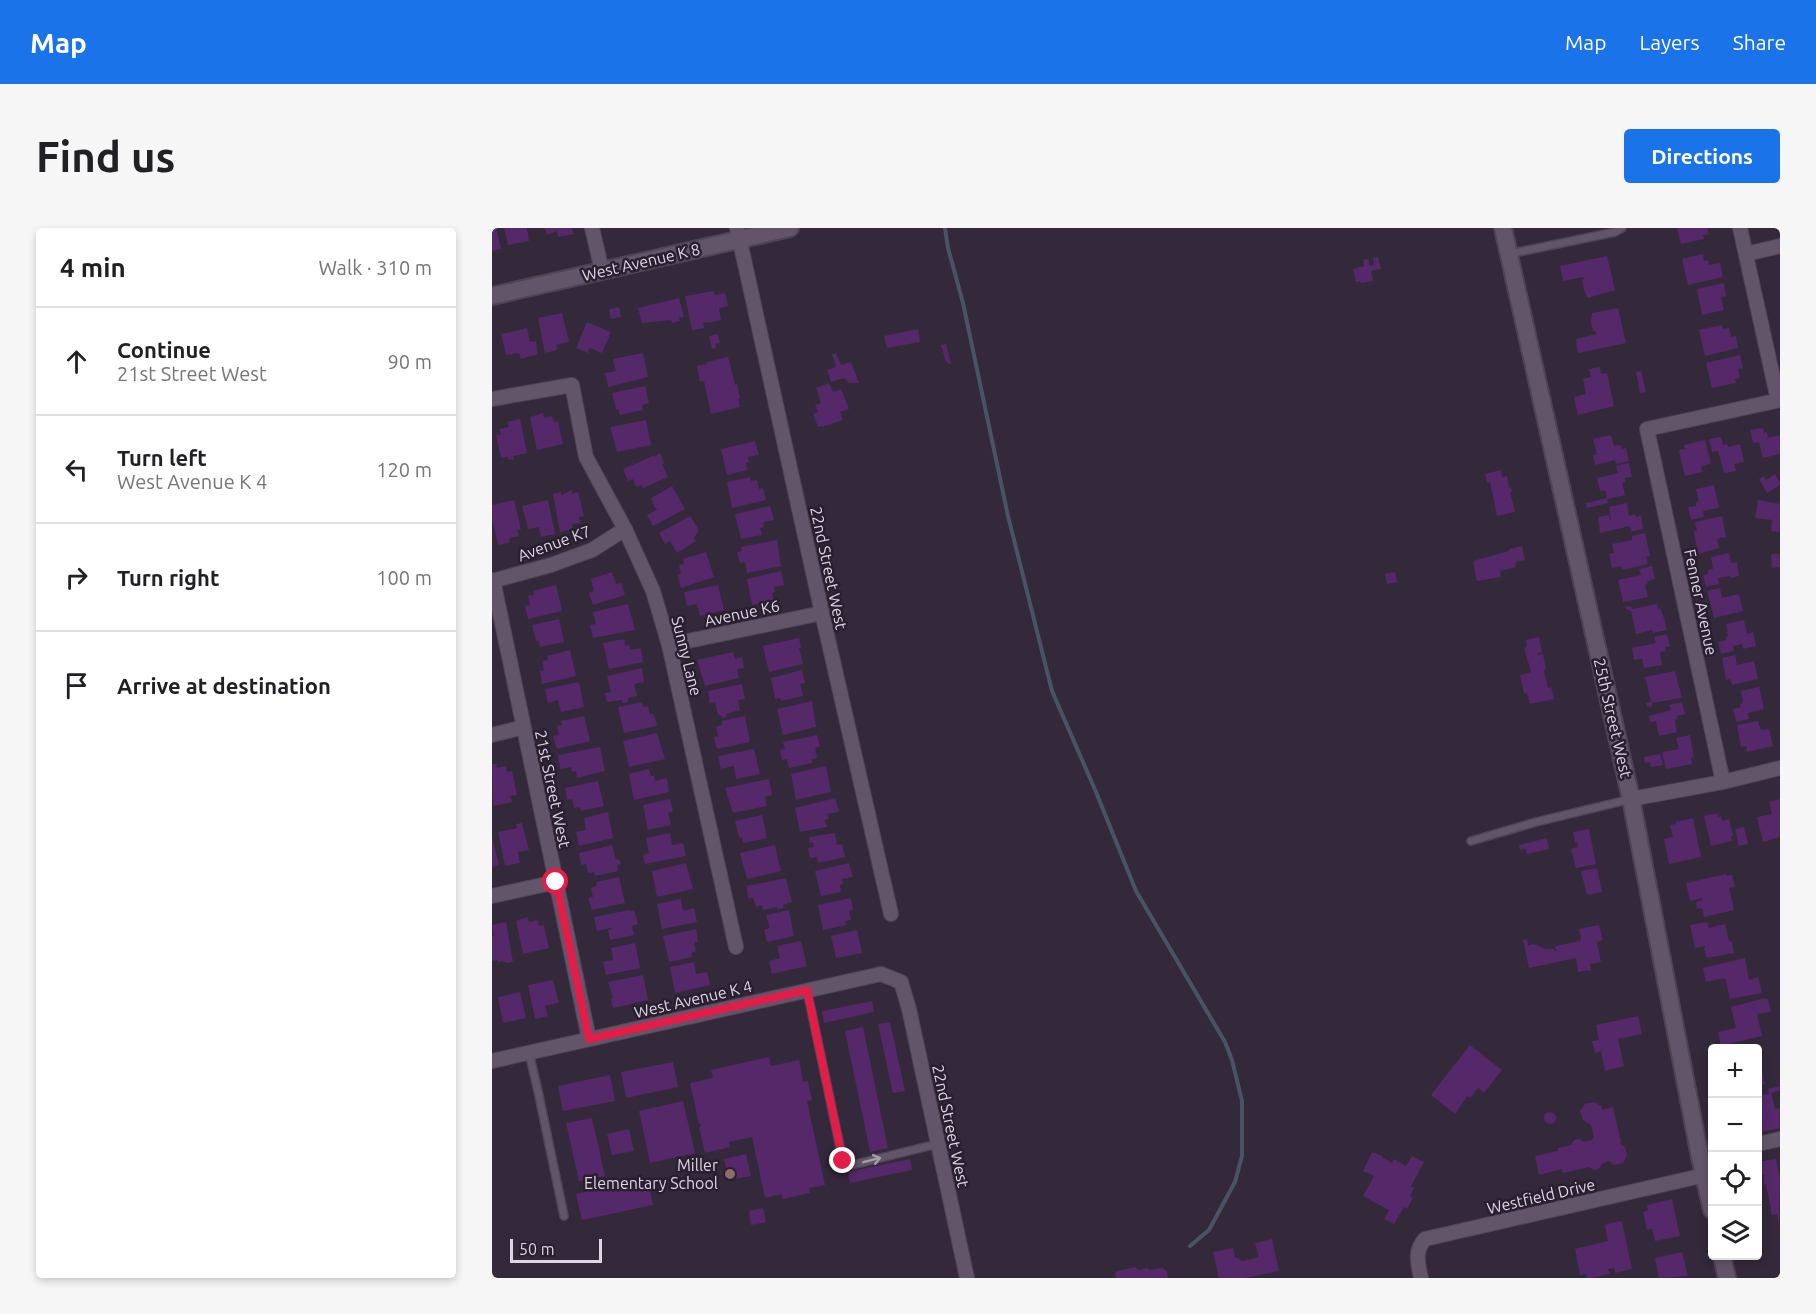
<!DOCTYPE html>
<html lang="en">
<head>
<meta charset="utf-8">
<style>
	:root { --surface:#fff; --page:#f6f6f6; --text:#202124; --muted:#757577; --line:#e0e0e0; --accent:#1a73e8 }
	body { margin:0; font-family:Ubuntu,sans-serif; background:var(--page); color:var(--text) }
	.controls { position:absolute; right:18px; bottom:18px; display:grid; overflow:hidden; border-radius:6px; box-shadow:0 3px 9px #0003 }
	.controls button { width:54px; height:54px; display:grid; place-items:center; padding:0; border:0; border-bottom:2px solid var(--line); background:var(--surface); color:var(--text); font:30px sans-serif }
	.scale { position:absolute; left:18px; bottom:15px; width:92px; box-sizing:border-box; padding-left:6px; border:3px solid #ded6e2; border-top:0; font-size:16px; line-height:21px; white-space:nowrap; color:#ded6e2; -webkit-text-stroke:4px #2a1f30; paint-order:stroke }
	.stop { position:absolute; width:18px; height:18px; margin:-14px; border:4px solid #e11d48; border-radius:50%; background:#fff }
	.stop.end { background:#e11d48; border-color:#fff; box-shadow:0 2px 6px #0008 }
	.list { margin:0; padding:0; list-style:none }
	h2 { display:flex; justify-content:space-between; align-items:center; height:78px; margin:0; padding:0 24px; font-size:26px }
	h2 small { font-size:20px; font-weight:400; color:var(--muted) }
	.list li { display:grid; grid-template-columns:39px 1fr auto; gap:18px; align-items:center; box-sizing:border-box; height:108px; padding:0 24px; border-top:2px solid var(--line) }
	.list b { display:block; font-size:22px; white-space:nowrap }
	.list p { margin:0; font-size:20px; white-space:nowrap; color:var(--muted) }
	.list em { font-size:20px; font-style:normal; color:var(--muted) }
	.icon { flex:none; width:33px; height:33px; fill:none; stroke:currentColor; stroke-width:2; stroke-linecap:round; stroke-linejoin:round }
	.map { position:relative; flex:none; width:1288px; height:1050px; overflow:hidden; border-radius:6px }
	header { display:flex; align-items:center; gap:36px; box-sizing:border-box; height:84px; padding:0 30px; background:var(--accent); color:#fff }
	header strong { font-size:28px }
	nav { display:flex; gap:33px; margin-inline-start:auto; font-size:21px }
	.intro { display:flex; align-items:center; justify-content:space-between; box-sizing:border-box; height:144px; padding:0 36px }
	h1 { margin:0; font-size:42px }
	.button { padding:15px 27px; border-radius:6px; background:var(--accent); color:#fff; font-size:21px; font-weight:700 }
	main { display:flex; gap:36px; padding:0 36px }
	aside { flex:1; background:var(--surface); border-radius:6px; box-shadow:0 3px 9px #0003 }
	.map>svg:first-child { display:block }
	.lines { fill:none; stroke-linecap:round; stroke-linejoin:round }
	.stream { stroke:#485465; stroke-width:4 }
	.building { fill:#55286a }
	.service-casing { stroke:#4e4454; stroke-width:10 }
	.minor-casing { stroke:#4e4454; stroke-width:16 }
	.tertiary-casing { stroke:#4e4454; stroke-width:20 }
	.service { stroke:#62556a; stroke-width:7 }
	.minor { stroke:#62556a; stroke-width:14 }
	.tertiary { stroke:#62556a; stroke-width:16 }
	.oneway { stroke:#a69cac }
	.route { stroke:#e11d48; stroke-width:8 }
	.education-dot { fill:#8d6e63; stroke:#2a1f30; stroke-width:2 }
	.labels { text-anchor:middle; stroke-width:5; stroke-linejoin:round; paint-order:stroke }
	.street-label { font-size:16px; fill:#ded6e2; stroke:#2a1f30 }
	.poi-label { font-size:16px; fill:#ded6e2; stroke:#2a1f30; text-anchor:end }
</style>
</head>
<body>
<header>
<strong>Map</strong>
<nav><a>Map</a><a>Layers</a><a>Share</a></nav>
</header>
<div class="intro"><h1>Find us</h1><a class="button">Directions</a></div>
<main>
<aside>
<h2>4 min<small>Walk · 310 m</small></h2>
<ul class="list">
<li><svg class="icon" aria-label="ahead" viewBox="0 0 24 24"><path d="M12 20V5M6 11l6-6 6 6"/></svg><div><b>Continue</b><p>21st Street West</p></div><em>90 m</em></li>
<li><svg class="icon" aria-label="left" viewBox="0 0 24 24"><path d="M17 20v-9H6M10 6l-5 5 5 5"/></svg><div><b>Turn left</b><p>West Avenue K 4</p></div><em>120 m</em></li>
<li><svg class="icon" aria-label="right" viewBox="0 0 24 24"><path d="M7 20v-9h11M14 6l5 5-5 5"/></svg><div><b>Turn right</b></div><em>100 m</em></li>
<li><svg class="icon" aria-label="arrive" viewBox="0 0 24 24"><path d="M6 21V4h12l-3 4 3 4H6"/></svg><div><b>Arrive at destination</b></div></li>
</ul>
</aside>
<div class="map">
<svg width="1288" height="1050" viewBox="0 0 1288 1050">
	<rect width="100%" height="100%" fill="#34283b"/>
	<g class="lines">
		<path class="stream" d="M453,0L456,20L471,75L516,288L560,463L604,564L644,663L733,814L740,832L750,873V928L743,954L717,1002L698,1018"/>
	</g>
	<path class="building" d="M0,0H4L9,21L0,23Z
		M12,0H35L37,13L16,17Z
		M52,0H80L82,6L66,9L65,3L55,7Z
		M1185,0H1215L1217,6L1211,7L1212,11L1189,16Z
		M1211,26L1212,33L1216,32L1217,37L1228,35L1231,49L1196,57L1190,31Z
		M1115,28L1123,62L1096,70L1092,62L1090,52L1092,51L1091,49L1071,53L1068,38Z
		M886,29L889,41L879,43L881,53L869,55L868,53L864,54L861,41L872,38L871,32L876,31L878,38L882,37L881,30Z
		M1232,55L1234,68L1229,69L1232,82L1210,87L1205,61Z
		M222,63L223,67L233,65L236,78L227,80L229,92L215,95V94L211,95L212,100L200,102L193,68Z
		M187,70L192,89L187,90L188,93L180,95L179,92L150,95L146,80Z
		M127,79L129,89L119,91L117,81Z
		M1126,80L1134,115L1087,125L1085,122L1084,111L1104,106V103H1101L1099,93L1100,85Z
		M70,85L77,114L64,117L65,122L53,125L46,90Z
		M95,94L119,104L110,125L98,120L96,125L84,120Z
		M1230,97L1231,101L1237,100L1239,109L1244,108L1246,120L1213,128L1207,102Z
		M35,100L38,114L44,113L46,126L29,131L27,125L14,127L9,106Z
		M426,101L428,114L395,120L392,108Z
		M226,106L228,115L223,116L224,120L220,121L217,108Z
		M454,116L459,135L456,136L455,134H454L449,117Z
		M151,125L156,149L116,159L113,145L124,143L121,131Z
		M344,125L349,137L359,134L367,155H357L352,150L339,154L335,142L344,139L340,126Z
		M1248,127L1251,140L1246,141L1248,150L1243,151L1244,155L1220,160L1214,135Z
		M236,129L243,157L245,156L248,171H246L248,179L219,186L212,153L208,154L205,138L215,136V134Z
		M1108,139L1109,146L1115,145L1122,178L1086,187L1082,169L1094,166L1091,151L1099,149L1097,141Z
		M1149,143L1154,164L1148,165L1144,144Z
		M337,155L341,164L349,161L357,181L348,184L351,192L330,199L329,198L326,199L321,186L326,184L323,177L329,175L324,160Z
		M153,158L157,175L150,177L151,182L128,187L126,181L124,182L120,165Z
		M51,185L52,190L60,188L62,194L66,193L71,216L45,222L38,189Z
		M28,191L35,225L21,228L22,231L16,232V229L9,230L4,207L9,206L7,201L17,199L15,194Z
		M154,192L159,217L125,224L118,199Z
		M1271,200L1272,205L1275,204L1276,210L1288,207V226L1271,230L1267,214L1261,215L1258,202Z
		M1119,207L1122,218L1129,217L1130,221L1134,220L1137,233L1124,236L1123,232L1103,237L1101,227L1105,226L1101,211Z
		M1229,209L1231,217L1235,216L1236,219L1248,216L1252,234L1242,236L1244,243L1232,245L1226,223L1220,224L1217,211Z
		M1213,212L1219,235L1209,239L1210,244L1193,248L1187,222L1193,221L1192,217Z
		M263,213L267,227L256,229L257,234L254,235L255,242L235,247L229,221Z
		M168,225L172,235L170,236L176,249L151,260L149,257L144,259L141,251L136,253L131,241L163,227V229Z
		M1137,235L1140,249L1133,250V254L1130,255L1133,267L1115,271L1116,275L1095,280L1094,275L1115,270L1113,262L1108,263L1105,250L1126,245L1124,238Z
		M1009,242L1010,249L1015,248L1017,260L1019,259L1020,264H1018L1023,284L1005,288L998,254L995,255L993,246Z
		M1283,246L1287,253L1288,252V257L1275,265L1267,251L1272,248L1274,252Z
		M258,249L259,253L265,252L267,261L271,260L274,272L240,280L235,254Z
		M1222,257L1227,280L1211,283L1212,289L1199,292L1196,279L1204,278V274L1207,273L1204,261Z
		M180,258L193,281L161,298L155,287L166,281H164L160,275L161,274L159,270Z
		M80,262V266L86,264L92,288L87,289L89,295L80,296L81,301L68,304L61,266L69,264V267Z
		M22,272L29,301L25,302L27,308L18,310L17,315L6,317L0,290V277Z
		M56,272L63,306L49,309L47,299L36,301L30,278Z
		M1266,272L1288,276V304L1279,303L1280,292L1263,290Z
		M1135,275L1137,288L1143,286L1144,289L1149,288L1151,301L1139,304L1138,298L1108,305L1106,289L1117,287L1118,292H1119L1117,279Z
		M278,278L282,292L271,294L272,299L268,300L270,307L249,311L243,286Z
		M198,288L207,302L202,310L204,313L185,325L178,313L173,316L167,305Z
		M1230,288L1234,309L1225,311L1227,320L1206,326L1202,303H1205L1203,294Z
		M1153,305L1158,328L1154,329L1156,336L1130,342L1129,338L1120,340L1117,326L1122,325L1120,316L1140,312V308Z
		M285,312L289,338L255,345L253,334L248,335L245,324L250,323L249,319Z
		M1030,318L1033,332L1023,334L1024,339L1008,343L1009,349L985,353L981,333L1017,323V321Z
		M214,324L222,349L189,360L185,347L189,346L187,337L192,336L191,331Z
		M1237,325L1239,335L1245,334L1247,348L1238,350V348L1226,350L1227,356L1214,359L1211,347L1216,346V342L1221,341L1219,329Z
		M1279,326H1288V339L1280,340Z
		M1160,338L1163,351L1155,353L1156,356L1153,357L1156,369L1131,374L1126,352L1149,347L1147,341Z
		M289,343L292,357L282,359L283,364L280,365L281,372L260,377L255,351Z
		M120,344L124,356L129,355L133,367L101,377L97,365L102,363L99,351Z
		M903,344L905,354L895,356L893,346Z
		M64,357L70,383L36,391L33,378L38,377L36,368L42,367L41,363Z
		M226,357L232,382L208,388L205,376L195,378L192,364Z
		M1228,360L1230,370L1247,366L1251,383L1222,390L1215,363Z
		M136,376L143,402L101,410L98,397L104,396L101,384Z
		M1165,376L1166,381L1168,380L1171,387L1175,402L1161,405L1160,402L1144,406L1139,383L1134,381L1133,379L1139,378L1140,381Z
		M67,391L72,414L48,419L47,413H44L40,397Z
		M1252,392L1255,406L1261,404L1264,418L1251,421L1250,416L1241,418L1242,423L1229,426L1226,414L1234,412V409L1236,408L1234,396Z
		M1175,406L1178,418L1173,419L1174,423L1168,424L1170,437L1152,440L1150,431L1142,432L1140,420L1164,415L1162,409Z
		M1047,409L1050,424L1045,425L1046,427L1051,426L1054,441L1052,442L1056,460L1059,459L1062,471L1038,476L1035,465L1032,466L1028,447L1039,444L1032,420L1035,419L1034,412Z
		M307,410L309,420H307L311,436L277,444L271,418Z
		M132,411L133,418L137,417L138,422L149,420L151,434L117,441L111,415Z
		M78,422L84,448L50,456L48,443L52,442L50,433L56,432L55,428Z
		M241,424L243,431L250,429L252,440L245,441L247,450L213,458L205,432Z
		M1243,427L1245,437L1262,433L1266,451L1240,457L1238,451L1234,452L1230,430Z
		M150,440L152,454L142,456L145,468L136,470V474L131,475L130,472L115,474L113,465L119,464L115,448Z
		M310,442L313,455L308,456L311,468L289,473L288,470L283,471L279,450Z
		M1183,443L1190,470L1160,475V478L1155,479L1154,475L1159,474L1153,449Z
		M87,454L92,479L69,484L66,472L56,475L53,461Z
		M250,456L253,471L246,472L248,482L234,486V489L230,490L229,487H226L223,474L218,475L216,463Z
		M1267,459L1272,481L1256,485L1257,491L1244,494L1241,481L1249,479L1248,476L1251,475L1249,463Z
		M320,473L324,499L291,507L285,481Z
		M150,474L151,479L156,478L158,486H162L165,498L132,505L126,479Z
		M1190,474L1193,486L1185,488L1186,491L1183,492L1185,504L1167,508L1164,493L1158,494L1157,488L1179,482L1177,477Z
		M92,488L98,513L65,521L61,508L67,507L65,498L70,497L69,493Z
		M253,488L258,514L225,521L222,510V509L226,508L224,499L230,497V493Z
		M1266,493L1269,502L1277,501L1281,518L1255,524L1254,518L1249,519L1245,497Z
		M165,505L173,531L137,539L131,513Z
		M325,507L328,518L323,520L325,530L320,531V535L297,540L295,531L290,532L288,522L293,521L291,514Z
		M1198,507L1202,529L1199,530L1200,536L1174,541L1170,524L1187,521L1184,510Z
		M108,519L113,543L85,550L84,543L80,544L79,539L68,541L66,527Z
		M262,521L268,546L244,551L242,538L229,541L226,528Z
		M1168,526L1171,537L1159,539L1158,534L1153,535L1152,529Z
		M0,536H4L5,540L14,538L15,544L20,543L25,567L18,568L20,574L1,578Z
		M334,538L339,564L304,572L299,546Z
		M157,541L159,548H162L163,553L175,550L177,564L142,572L137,546Z
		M277,551L280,567L273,569L275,578L241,585L233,560Z
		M106,553L112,578L89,583L88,579L82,580L80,571L75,572L73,560Z
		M343,570L347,584L335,586L337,591L333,592L335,599L308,604L303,580Z
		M178,571L181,583L176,585L179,597L156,602L151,577Z
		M1288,571V609L1271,614L1265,589L1280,586L1277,574Z
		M116,584L121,610L87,618L84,604L94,602L92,590Z
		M1225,585L1226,589L1229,588L1230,593L1237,591L1241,608H1239L1240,613L1219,618L1212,588Z
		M270,587L275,610L251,615L250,609L248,610L246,605L243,593Z
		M1201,590L1209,629L1177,636L1172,611L1181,609L1178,597L1184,596V594Z
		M30,595L37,622L26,624L28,635L13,638L6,604L25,600L24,596Z
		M1252,599L1256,616L1247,618L1243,601Z
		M1097,601L1104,636L1084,640L1079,621L1086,619L1085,614L1083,615L1081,604Z
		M178,605L180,617L191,615L194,628L153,636L151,627L157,625L154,610Z
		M343,605L345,617L350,616L353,629L326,635L325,629L318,630L316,620L322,619L321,614L318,615L317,609Z
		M0,609L7,637L0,639Z
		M1055,610L1057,621L1035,626L1034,621L1028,622L1027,617Z
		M120,617L124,632L127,631L129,636L125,637L126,643L103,648L102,644L96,645L94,636L90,637L89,636L87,625Z
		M283,617L289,643L255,651L248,625Z
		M194,635L201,661L165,669L160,643Z
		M357,635L361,649L350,651L351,656L348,657L349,664L329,668L323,643Z
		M1105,640L1110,664L1095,667L1089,643Z
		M1234,646L1235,648L1240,647L1243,659L1237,660L1242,682L1212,689L1210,680L1205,681L1204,674L1211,672L1210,670L1198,673L1194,655Z
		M127,649L133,675L100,682L96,670L101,669L99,660L105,658L104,654Z
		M294,650L300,674L291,677L292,680L285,681V679L271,682L270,677L264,679L261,670H256L255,658Z
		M359,670L361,682L357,683L359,692L353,693L354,697L331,702L326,677Z
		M189,671L191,683L202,680L205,694L170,701L165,676Z
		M137,682V683L142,682L146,696L140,698L142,707L118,712L116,702L120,701L119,700L105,703L102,689Z
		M297,682L302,708L275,714L272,702L278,700L274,687Z
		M36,689L37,694L46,692L47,698L52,697L57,720L31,726L24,693Z
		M14,694L21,734L15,735L11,733L6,734L5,732L0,733V708L2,707L0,697Z
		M1215,694L1217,700L1233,696L1237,713L1240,714L1242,725L1215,730L1212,721L1213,718L1203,720L1198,697Z
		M1107,697L1111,712L1105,714L1109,734L1098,736L1099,742L1086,744L1084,730L1037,740L1031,712L1035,711L1036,717L1042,716L1053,721H1062V723H1066L1064,722L1063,718L1088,713L1089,710L1087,701Z
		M204,701L206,714H202L204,723L199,725L200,729L177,734L171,708Z
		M365,702L370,725L344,730L339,708Z
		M309,713L315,738L280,746L277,733L288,730L285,718Z
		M143,715L148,740L114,747L111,734L121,732L119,720Z
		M1253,730L1257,752L1266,749L1270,765L1238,771L1233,750L1214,754L1211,740Z
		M202,734L204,746L215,744L218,757L183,765L178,739Z
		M151,747L156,772L121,780L119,771L121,770L116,754Z
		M61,752L67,775L53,778L56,788L43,791L36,757Z
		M28,764L34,790L11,795L6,769Z
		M1273,770V771H1276L1279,783L1278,784L1265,786L1270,808L1229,818L1226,804L1244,800L1239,779Z
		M380,773L382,784L332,795L330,783Z
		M1146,788L1150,806L1126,811L1132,838L1113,843L1109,823L1103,825L1100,813L1107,812L1104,797Z
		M398,794L413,863L401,865L386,796Z
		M371,799L396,920L378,924L353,803Z
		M978,817L1010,842L992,865L986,860L978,870L975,868L963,886L939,867Z
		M277,829L279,838L307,832L311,854L316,853L320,872L315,873L333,957L317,960L318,965L291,971L289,966L273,970L260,909L237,914L238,919L213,925L207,899L209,898V895L207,896L198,855L221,850L219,842Z
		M181,834L186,859L134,870L129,844Z
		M1268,836L1273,856L1266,859V837Z
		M118,847L123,873L71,883L66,858Z
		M1288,858V862L1279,865L1283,881L1288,880V900L1266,905V867L1277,866L1276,861Z
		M191,873L203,925L158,935L147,883Z
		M1102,874L1109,878L1110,882L1121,879L1129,914L1128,916L1133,919L1135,927L1131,935L1122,937L1117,933L1110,936L1107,941L1102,942L1097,939L1071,945L1070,941L1047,947L1043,928L1066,923V920L1079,917L1082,912L1087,911L1092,914L1100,912L1102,909L1099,897L1091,892L1088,883L1093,876Z
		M1052 890a6 6 0 1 1 12 0a6 6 0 1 1-12 0Z
		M100,890L113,948L87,953L74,895Z
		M137,901L142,923L120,927L115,906Z
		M880,924L891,928L890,929L900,935L902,931L914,938L920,928L932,934L919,958L922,960L918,968L921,970L915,981L912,979L902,996L892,991L897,982L871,968L882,948L871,943Z
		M254,926L259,948L237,952L232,931Z
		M418,931L420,942L358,955L356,944Z
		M1284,931L1288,951L1287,997L1285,986L1280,987L1274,956L1272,957V947L1266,948V934Z
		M156,950L161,977L90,992L84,966Z
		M1180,971L1188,1008L1163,1013L1160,1001L1155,1002L1151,984L1156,982L1155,977Z
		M271,980L274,994L259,997L257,983Z
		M1127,993L1130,994L1140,1041L1123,1045L1122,1040L1116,1041L1118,1046L1099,1050H1095L1094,1046L1088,1047L1083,1021L1116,1013L1113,997Z
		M780,1011L787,1043L753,1050H727L721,1024L741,1020L743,1030H746L750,1033L767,1029L763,1015Z
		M1190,1024L1196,1048L1167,1050L1163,1030Z
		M643,1039L647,1042L655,1040L658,1042L670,1040L675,1043L676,1050H624L623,1045L625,1043Z"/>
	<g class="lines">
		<g class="service-casing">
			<path id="service" d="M1017,26L1123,4L1130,0
				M979,613L1044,594L1139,571
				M315,762L351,933L360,937L445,916
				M37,825L46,863L72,988"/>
		</g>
		<g class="minor-casing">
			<path id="minor" d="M100,0L110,43
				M245,0L330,385L399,686
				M1248,0L1286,172
				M1254,26L1288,18
				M0,171L80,157L94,229L133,301L161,363L177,417L244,719
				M1,352L97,811
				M0,353L59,337L100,322L133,301
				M177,417L330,385
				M0,507L32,499
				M1231,554L1155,201L1288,172
				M1139,571L1231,554L1288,540
				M0,668L64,654
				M0,833L389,746L409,754L417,781L475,1050
				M1266,916L1288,911
				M929,1050C926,1036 922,1023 933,1011L1213,947"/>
		</g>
		<g class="tertiary-casing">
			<path id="tertiary" d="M1011,0L1139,571L1208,929L1220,982
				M0,68L298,0
				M1230,1028L1235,1050"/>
		</g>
		<use href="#service" class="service"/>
		<use href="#minor" class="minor"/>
		<use href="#tertiary" class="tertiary"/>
	</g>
	<defs><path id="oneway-shaft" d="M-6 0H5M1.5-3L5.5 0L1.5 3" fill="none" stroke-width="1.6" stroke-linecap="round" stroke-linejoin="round" transform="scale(1.5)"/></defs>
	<use class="oneway" href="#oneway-shaft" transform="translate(380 932) rotate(-14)"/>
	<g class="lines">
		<path class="route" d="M64,654L97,811L315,762L351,933"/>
	</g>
	<circle class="education-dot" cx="238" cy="946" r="6"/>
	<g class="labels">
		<g class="street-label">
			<text transform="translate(149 34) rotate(-13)" y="6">West Avenue K 8</text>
			<text transform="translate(62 315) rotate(-20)" y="6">Avenue K7</text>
			<text transform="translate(337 340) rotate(78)" y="6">22nd Street West</text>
			<text transform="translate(1209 374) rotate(78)" y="6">Fenner Avenue</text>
			<text transform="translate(250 385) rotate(-12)" y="6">Avenue K6</text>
			<text transform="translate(195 428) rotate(76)" y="6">Sunny Lane</text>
			<text transform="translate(1121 490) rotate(77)" y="6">25th Street West</text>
			<text transform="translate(61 561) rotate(78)" y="6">21st Street West</text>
			<text transform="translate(201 771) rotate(-13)" y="6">West Avenue K 4</text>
			<text transform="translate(459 898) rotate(78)" y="6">22nd Street West</text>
			<text transform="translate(1049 968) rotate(-13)" y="6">Westfield Drive</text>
		</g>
		<g class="poi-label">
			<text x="226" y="943">Miller<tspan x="226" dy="18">Elementary School</tspan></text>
		</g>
	</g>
</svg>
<div class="controls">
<button>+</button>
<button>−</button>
<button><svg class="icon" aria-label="locate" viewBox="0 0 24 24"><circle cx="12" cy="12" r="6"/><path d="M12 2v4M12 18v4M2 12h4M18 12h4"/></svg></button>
<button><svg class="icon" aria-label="layers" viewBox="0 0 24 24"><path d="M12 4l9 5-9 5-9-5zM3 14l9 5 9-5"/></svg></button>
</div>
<div class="scale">50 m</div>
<div class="stop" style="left:64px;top:654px"></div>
<div class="stop end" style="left:351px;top:933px"></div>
</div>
</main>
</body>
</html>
